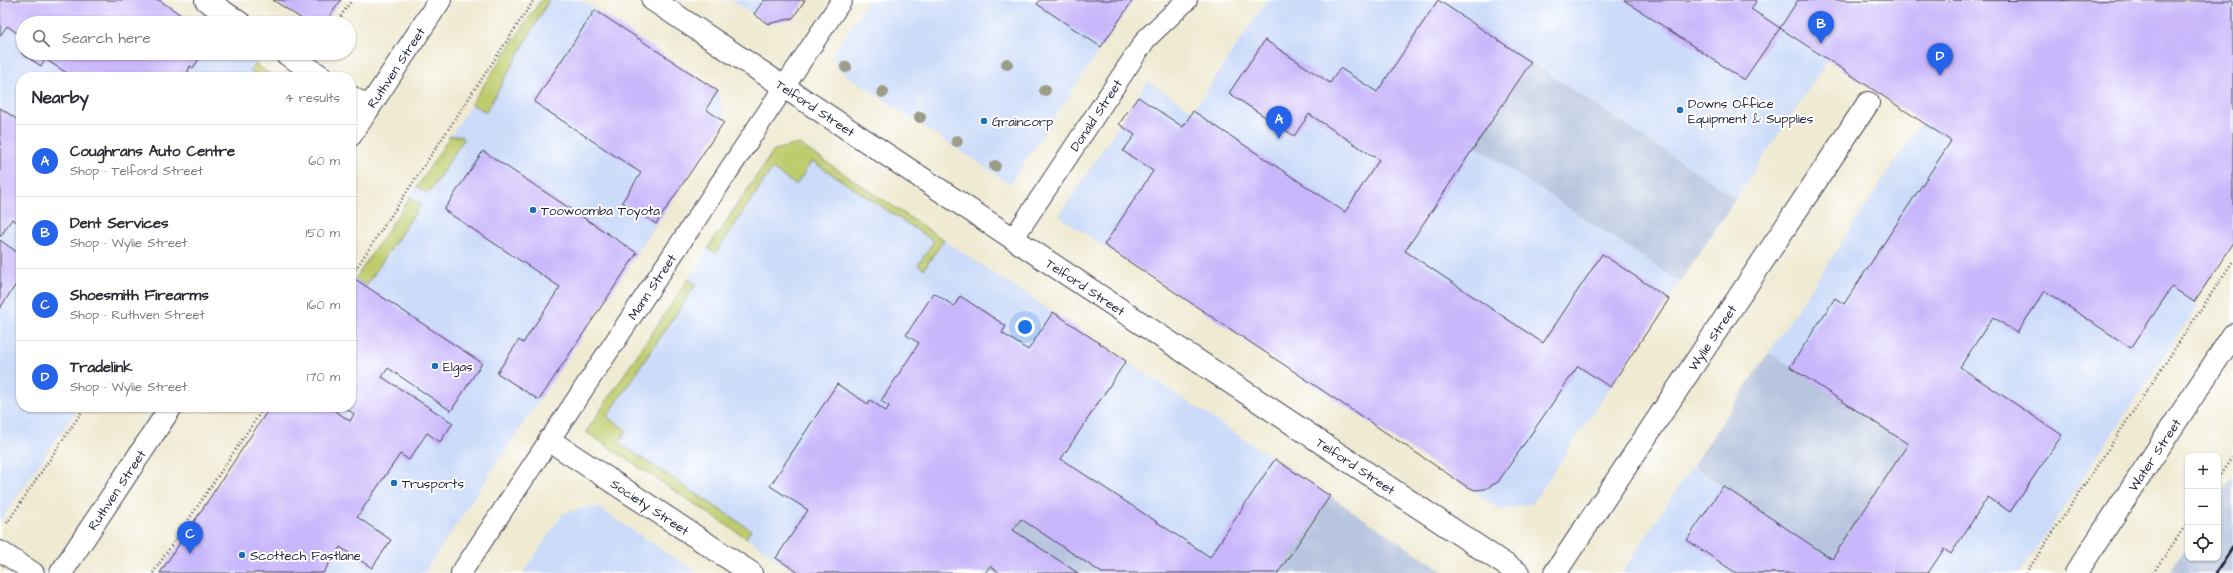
<!DOCTYPE html>
<html lang="en">
<head>
<meta charset="utf-8">
<style>
	:root { --surface:#fff; --page:#f7f7f7; --text:#2b2b33; --muted:#7c7c81; --line:#e1e1e2; --accent:#2563eb }
	body { margin:0; font-family:"Architects Daughter",sans-serif; background:var(--page); color:var(--text) }
	.controls { position:absolute; right:12px; bottom:12px; display:grid; overflow:hidden; border-radius:8px; box-shadow:0 1px 3px #0004 }
	.controls button { width:36px; height:36px; display:grid; place-items:center; padding:0; border:0; border-bottom:1px solid var(--line); background:var(--surface); color:var(--text); font:20px sans-serif }
	.you { position:absolute; left:1025px; top:327px; width:14px; height:14px; margin:-10px; border:3px solid #fff; border-radius:50%; background:#1a73e8; box-shadow:0 0 0 6px #1a73e833 }
	.badge { display:grid; place-items:center; width:26px; height:26px; border-radius:50%; background:var(--accent); color:#fff; font-size:13px; font-weight:700 }
	.pin { position:absolute; translate:-50% -33px; filter:drop-shadow(0 1px 2px #0008) }
	.pin::after { content:''; position:absolute; top:21px; width:14px; height:12px; background:inherit; clip-path:polygon(0 0,100% 0,50% 100%) }
	.list { margin:0; padding:0; list-style:none }
	h2 { display:flex; justify-content:space-between; align-items:center; height:52px; margin:0; padding:0 16px; font-size:17px }
	h2 small { font-size:13px; font-weight:400; color:var(--muted) }
	.list li { display:grid; grid-template-columns:26px 1fr auto; gap:12px; align-items:center; box-sizing:border-box; height:72px; padding:0 16px; border-top:1px solid var(--line) }
	.list b { display:block; font-size:15px; white-space:nowrap }
	.list p { margin:0; font-size:13px; white-space:nowrap; color:var(--muted) }
	.list em { font-size:13px; font-style:normal; color:var(--muted) }
	.icon { flex:none; width:22px; height:22px; fill:none; stroke:currentColor; stroke-width:2; stroke-linecap:round; stroke-linejoin:round }
	.map { position:relative; flex:none; width:2233px; height:573px; overflow:hidden }
	.search { position:absolute; background:var(--surface); box-shadow:0 1px 3px #0004; left:16px; top:16px; width:340px; height:44px; display:flex; align-items:center; gap:10px; box-sizing:border-box; padding:0 14px; border-radius:22px; color:var(--muted); font-size:15px }
	.panel { position:absolute; background:var(--surface); box-shadow:0 1px 3px #0004; left:16px; top:72px; width:340px; height:340px; border-radius:16px }
	.map>svg:first-child { display:block }
	.built { fill:#cbdbf9 }
	.industrial { fill:#b7c5de }
	.green { fill:#bfcc6e; stroke:#707754 }
	.building { fill:#c9b7fb }
	.lines { fill:none; stroke-linecap:round; stroke-linejoin:round }
	.service-casing { stroke:#414052; stroke-width:22 }
	.minor-casing { stroke:#414052; stroke-width:24 }
	.secondary-casing { stroke:#414052; stroke-width:24 }
	.path { stroke:#414052; stroke-width:2.5; stroke-dasharray:1 3; stroke-linecap:butt }
	.service { stroke:#fff; stroke-width:20 }
	.minor { stroke:#fff; stroke-width:22 }
	.secondary { stroke:#fff; stroke-width:22 }
	.rail { stroke:#22223b; stroke-width:3 }
	.tree { fill:#9c9d88 }
	.poi-dot { fill:#1f6fb2; stroke:#fff; stroke-width:1.5 }
	.labels { text-anchor:middle; stroke-width:4; stroke-linejoin:round; paint-order:stroke }
	.street-label { font-size:13px; fill:#22223b; stroke:#fff }
	.poi-label { font-size:13px; fill:#22223b; stroke:#fff; text-anchor:start }
</style>
</head>
<body>
<div class="map">
<svg width="2233" height="573" viewBox="0 0 2233 573">
	<rect width="100%" height="100%" fill="#fff"/>
	<filter id="ink" filterUnits="userSpaceOnUse"><feTurbulence type="fractalNoise" baseFrequency=".025" numOctaves="2"/><feDisplacementMap in="SourceGraphic" scale="8" xChannelSelector="R" yChannelSelector="G"/><feConvolveMatrix kernelMatrix="1 2 1 2 8 2 1 2 1" color-interpolation-filters="sRGB"/></filter>
	<filter id="wash" filterUnits="userSpaceOnUse"><feTurbulence type="fractalNoise" baseFrequency=".012" numOctaves="4" result="noise"/><feDisplacementMap in="SourceGraphic" scale="16" xChannelSelector="R" yChannelSelector="G"/><feGaussianBlur stdDeviation="0.9" result="paint"/><feColorMatrix in="noise" values="0 0 0 0 0 0 0 0 0 0 0 0 0 0 0 0 0 1.4 0 .05"/><feComposite in="paint" operator="in"/></filter>
	<g filter="url(#wash)">
		<rect width="100%" height="100%" fill="#efead1"/>
		<path class="built" d="M0,0H159L193,23H23V53H239L275,77H21V407H78L0,522Z
			M541,0H581L718,91L724,122L424,573H300L203,509L270,407H351V285Z
			M732,0H805L793,18L768,24Z
			M869,0H1133L1010,184L836,68L833,54Z
			M1267,0H1868L1736,198L1531,62L1475,146L1680,282L1533,503L1502,510L1242,338L1332,203L1262,157L1172,291L1059,216L1148,81L1193,111Z
			M1922,121L2198,305L2020,573H1622L1692,466L1832,559L1908,445L1769,352Z
			M799,144L1330,496L1278,573H799L586,432L774,150Z
			M596,506L697,573H523L563,513Z"/>
		<path class="industrial" d="M1531,62L1736,198L1680,282L1475,146Z
			M1769,352L1908,444L1832,559L1693,466Z
			M2233,476V573H2169L2188,544V558H2218V498Z
			M1330,496L1446,573H1278Z
			M1021,519L1102,573H985Z"/>
		<path class="green" d="M541,0H549L486,112L471,104Z
			M255,64L275,77H259L250,71Z
			M450,136H461L464,139L428,194L417,187Z
			M799,144L944,240L924,269L918,265L934,241L812,161L796,185L772,169L716,253L708,248L774,150Z
			M410,197L421,204L366,286L355,279Z
			M688,279L696,284L607,417L627,430L619,443L751,530L746,538L586,432Z"/>
		<g id="blocks">
			<path class="building" d="M0,0H159L193,23H23V37L7,26L0,36Z
				M273,0H341L325,23H308Z
				M764,0H805L793,18L768,24L754,14Z
				M1040,0H1133L1101,47L1037,4Z
				M1438,0L1531,62L1405,251L1543,343L1602,254L1669,299L1610,387L1578,366L1498,482L1485,489L1475,490L1466,486L1104,245L1153,171L1123,151L1135,135L1119,124L1138,97L1183,127L1193,111L1345,212L1379,160L1309,114L1294,136L1229,93L1265,40L1330,83L1340,68L1377,92Z
				M1624,0H1757L1751,9L1780,28L1744,80Z
				M1798,0L2233,1V244L2194,302L2172,287L2131,348L2045,291L2017,333L1993,317L1960,367L2062,435L2010,512L1988,497L1951,554L1944,549L1928,573H1736L1687,540L1723,486L1832,559L1908,444L1790,367L1835,298L1844,304L1951,141L1780,28Z
				M595,10L718,91L706,109L724,122L656,224L622,202L641,173L534,102Z
				M21,53H203L193,68L190,66L186,77H73L45,59L41,66Z
				M0,108L21,122V225L12,219L0,237Z
				M483,151L637,253L539,400L497,373L519,340L523,343L560,287L444,210Z
				M0,240L21,255V277L0,308Z
				M355,279L482,363L451,411L388,368L382,377L453,423L440,442L427,433L409,460L400,454L357,517L391,540L372,568L340,547L323,573H160L270,407H329L350,421L354,414L344,407H351V285Z
				M934,293L954,306L960,296L1006,326L1002,333L1028,350L1053,312L1126,361L1061,459L1210,557L1275,459L1330,496L1278,573H1102L1021,519L1013,530L1078,573H1000L990,566L985,573H799L776,558L808,510L770,486L837,384L868,404L870,400L886,411L889,406L881,401L919,343L906,335Z"/>
		</g>
	</g>
	<g filter="url(#ink)">
		<use href="#blocks" fill-opacity="0" stroke="#414052" stroke-width="1"/>
		<g class="lines">
			<g class="service-casing">
				<g id="service">
					<path id="s1" d="M1013,239L1146,39L1187,0"/>
					<path d="M0,551L34,573"/>
					<path id="s2" d="M461,573L842,0"/>
				</g>
			</g>
			<g class="minor-casing">
				<g id="minor">
					<path d="M206,0L240,23"/>
					<path id="s3" d="M653,0L1518,573"/>
					<path d="M285,53L322,77"/>
					<path d="M351,97L369,108"/>
					<path id="s4" d="M549,440L751,573"/>
					<path id="s5" d="M1555,573L1868,103"/>
					<path id="s6" d="M2076,573L2233,335"/>
				</g>
			</g>
			<g class="secondary-casing">
				<g id="secondary">
					<path id="s7" d="M351,135L440,0"/>
					<path id="s8" d="M61,573L171,407"/>
				</g>
			</g>
			<path class="path" d="M336,23L352,0
				M351,276L534,0
				M2218,478L2233,456
				M7,523L85,407
				M153,573L264,407
				M2026,573L2233,261
				M2153,573L2188,522"/>
			<use href="#service" class="service"/>
			<use href="#minor" class="minor"/>
			<use href="#secondary" class="secondary"/>
			<path class="rail" d="M2216,573L2233,547"/>
		</g>
		<g class="tree">
			<circle cx="1007" cy="64" r="6"/>
			<circle cx="846" cy="67" r="6"/>
			<circle cx="1045" cy="90" r="6"/>
			<circle cx="883" cy="92" r="6"/>
			<circle cx="920" cy="117" r="6"/>
			<circle cx="957" cy="141" r="6"/>
			<circle cx="995" cy="166" r="6"/>
		</g>
	</g>
	<g class="poi-dot">
		<circle cx="1680" cy="110" r="4"/>
		<circle cx="984" cy="121" r="4"/>
		<circle cx="533" cy="210" r="4"/>
		<circle cx="435" cy="366" r="4"/>
		<circle cx="394" cy="483" r="4"/>
		<circle cx="242" cy="555" r="4"/>
	</g>
	<g class="labels">
		<g class="street-label">
			<text dy="5" stroke="none"><textPath href="#s7" startOffset="81">Ruthven Street</textPath></text>
			<text dy="5" stroke="none"><textPath href="#s3" startOffset="195">Telford Street</textPath></text>
			<text dy="5" stroke="none"><textPath href="#s1" startOffset="149">Donald Street</textPath></text>
			<text dy="5" stroke="none"><textPath href="#s2" startOffset="344">Mann Street</textPath></text>
			<text dy="5" stroke="none"><textPath href="#s3" startOffset="519">Telford Street</textPath></text>
			<text dy="5" stroke="none"><textPath href="#s5" startOffset="283">Wylie Street</textPath></text>
			<text dy="5" stroke="none"><textPath href="#s6" startOffset="142">Water Street</textPath></text>
			<text dy="5" stroke="none"><textPath href="#s3" startOffset="843">Telford Street</textPath></text>
			<text dy="5" stroke="none"><textPath href="#s8" startOffset="100">Ruthven Street</textPath></text>
			<text dy="5" stroke="none"><textPath href="#s4" startOffset="121">Society Street</textPath></text>
		</g>
		<g class="poi-label">
			<text x="1688" y="108">Downs Office<tspan x="1688" dy="15">Equipment &amp; Supplies</tspan></text>
			<text x="992" y="126">Graincorp</text>
			<text x="541" y="215">Toowoomba Toyota</text>
			<text x="443" y="371">Elgas</text>
			<text x="402" y="488">Trusports</text>
			<text x="250" y="560">Scottech Fastlane</text>
		</g>
	</g>
</svg>
<div class="controls">
<button>+</button>
<button>−</button>
<button><svg class="icon" aria-label="locate" viewBox="0 0 24 24"><circle cx="12" cy="12" r="6"/><path d="M12 2v4M12 18v4M2 12h4M18 12h4"/></svg></button>
</div>
<div class="you"></div>
<div class="pin badge" style="left:1279px;top:139px">A</div>
<div class="pin badge" style="left:1821px;top:44px">B</div>
<div class="pin badge" style="left:190px;top:554px">C</div>
<div class="pin badge" style="left:1940px;top:76px">D</div>
<div class="search"><svg class="icon" aria-label="search" viewBox="0 0 24 24"><circle cx="10" cy="10" r="6"/><path d="M15 15l6 6"/></svg>Search here</div>
<section class="panel">
<h2>Nearby<small>4 results</small></h2>
<ul class="list">
<li><span class="badge">A</span><div><b>Coughrans Auto Centre</b><p>Shop · Telford Street</p></div><em>60 m</em></li>
<li><span class="badge">B</span><div><b>Dent Services</b><p>Shop · Wylie Street</p></div><em>150 m</em></li>
<li><span class="badge">C</span><div><b>Shoesmith Firearms</b><p>Shop · Ruthven Street</p></div><em>160 m</em></li>
<li><span class="badge">D</span><div><b>Tradelink</b><p>Shop · Wylie Street</p></div><em>170 m</em></li>
</ul>
</section>
</div>
</body>
</html>
